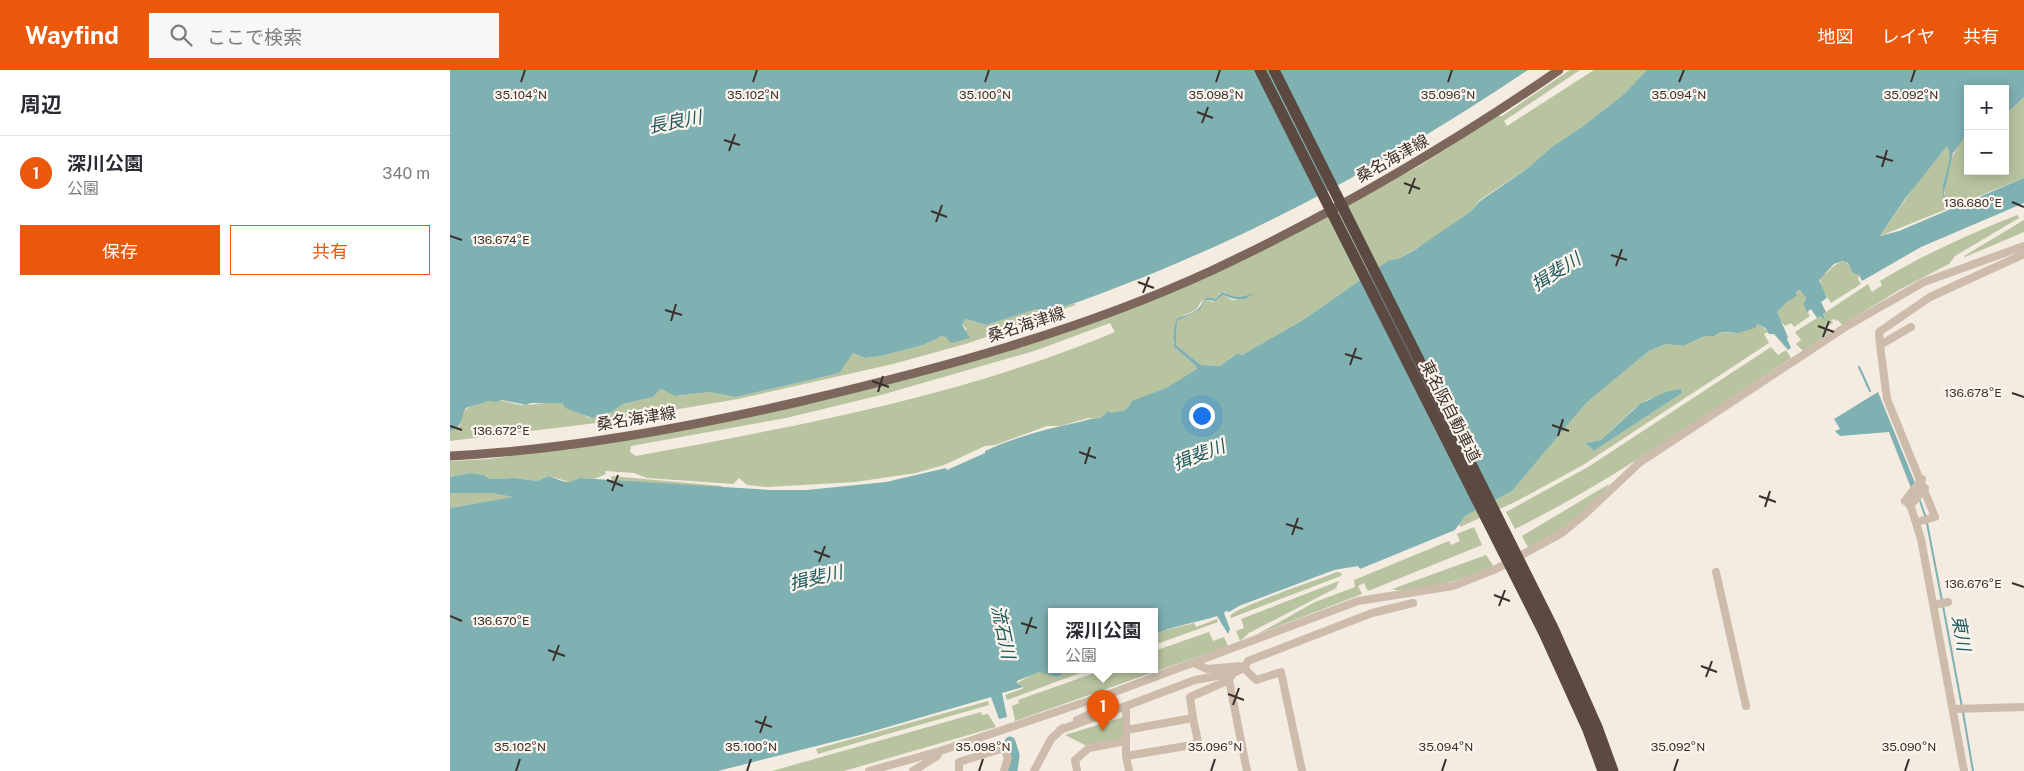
<!DOCTYPE html>
<html lang="ja">
<head>
<meta charset="utf-8">
<style>
	:root { --surface:#fff; --page:#f7f7f7; --text:#2b2b33; --muted:#7c7c81; --line:#e1e1e2; --accent:#ea580c }
	body { margin:0; font-family:"Public Sans","Noto Sans JP",sans-serif; background:var(--page); color:var(--text) }
	.controls { position:absolute; right:15px; top:15px; display:grid; overflow:hidden; border-radius:0px; box-shadow:0 2px 12px #0003 }
	.controls button { width:45px; height:45px; display:grid; place-items:center; padding:0; border:0; border-bottom:1px solid var(--line); background:var(--surface); color:var(--text); font:25px sans-serif }
	.you { position:absolute; left:751px; top:345px; width:18px; height:18px; margin:-12px; border:4px solid #fff; border-radius:50%; background:#1a73e8; box-shadow:0 0 0 8px #1a73e833 }
	.badge { display:grid; place-items:center; width:32px; height:32px; border-radius:50%; background:var(--accent); color:#fff; font-size:16px; font-weight:700 }
	.pin { position:absolute; translate:-50% -41px; filter:drop-shadow(0 1px 2px #0008) }
	.pin::after { content:''; position:absolute; top:26px; width:18px; height:15px; background:inherit; clip-path:polygon(0 0,100% 0,50% 100%) }
	.popup { position:absolute; left:598px; top:538px; width:110px; height:65px; box-sizing:border-box; display:grid; place-content:center; border-radius:0px; background:var(--surface); filter:drop-shadow(0 1px 4px #0005); font-size:16px; white-space:nowrap; color:var(--muted) }
	.popup b { font-size:19px; color:var(--text) }
	.popup::after { content:''; position:absolute; left:50%; top:100%; margin-left:-10px; border:10px solid transparent; border-top-color:var(--surface) }
	.list { margin:0; padding:0; list-style:none }
	h2 { display:flex; justify-content:space-between; align-items:center; height:65px; margin:0; padding:0 20px; font-size:21px }
	h2 small { font-size:16px; font-weight:400; color:var(--muted) }
	.list li { display:grid; grid-template-columns:32px 1fr auto; gap:15px; align-items:center; box-sizing:border-box; height:75px; padding:0 20px; border-top:1px solid var(--line) }
	.list b { display:block; font-size:19px; white-space:nowrap }
	.list p { margin:0; font-size:16px; white-space:nowrap; color:var(--muted) }
	.list em { font-size:16px; font-style:normal; color:var(--muted) }
	.actions { display:flex; gap:10px; padding:15px 20px }
	.actions a { flex:1; padding:11px 0; border:1px solid var(--accent); border-radius:0px; text-align:center; font-size:18px; color:var(--accent) }
	.actions .main { background:var(--accent); color:#fff }
	.icon { flex:none; width:28px; height:28px; fill:none; stroke:currentColor; stroke-width:2; stroke-linecap:round; stroke-linejoin:round }
	.map { position:relative; flex:none; width:1574px; height:701px; overflow:hidden }
	header { display:flex; align-items:center; gap:30px; box-sizing:border-box; height:70px; padding:0 25px; background:var(--accent); color:#fff }
	header strong { font-size:24px }
	nav { display:flex; gap:28px; margin-inline-start:auto; font-size:18px }
	.search { width:350px; height:45px; background:var(--page); display:flex; align-items:center; gap:12px; box-sizing:border-box; padding:0 18px; border-radius:0px; color:var(--muted); font-size:19px }
	main { display:flex }
	aside { flex:1; background:var(--surface) }
	.map>svg:first-child { display:block }
	.green { fill:#b8c4a0; fill-rule:evenodd }
	.water { fill:#7fb0b2 }
	.lines { fill:none; stroke-linecap:round; stroke-linejoin:round }
	.stream { stroke:#7fb0b2; stroke-width:2 }
	.river { stroke:#7fb0b2; stroke-width:11 }
	.minor { stroke:#cdbbac; stroke-width:8 }
	.major { stroke:#7d675c; stroke-width:9 }
	.highway-bridge { stroke:#5c4a42; stroke-width:11 }
	.ticks { fill:none; stroke:#3b302b; stroke-width:2 }
	.labels { text-anchor:middle; stroke-width:4.5; stroke-linejoin:round; paint-order:stroke }
	.street-label { font-size:16px; fill:#3b302b; stroke:#fbf5ee }
	.water-label { font-size:18px; font-style:italic; fill:#1f5a5e; stroke:#fbf5ee }
	.ticks-label { font-size:12px; text-anchor:middle; fill:#3b302b; stroke:#fbf5ee; stroke-width:4.5; stroke-linejoin:round; paint-order:stroke }
</style>
</head>
<body>
<header>
<strong>Wayfind</strong>
<div class="search"><svg class="icon" aria-label="search" viewBox="0 0 24 24"><circle cx="10" cy="10" r="6"/><path d="M15 15l6 6"/></svg>ここで検索</div>
<nav><a>地図</a><a>レイヤ</a><a>共有</a></nav>
</header>
<main>
<aside>
<h2>周辺<small></small></h2>
<ul class="list">
<li><span class="badge">1</span><div><b>深川公園</b><p>公園</p></div><em>340 m</em></li>
</ul>
<div class="actions"><a class="main">保存</a><a>共有</a></div>
</aside>
<div class="map">
<svg width="1574" height="701" viewBox="0 0 1574 701">
	<rect width="100%" height="100%" fill="#f4ebe1"/>
	<path class="green" d="M1120,0H1130L1054,51L1057,56L1144,0H1197L1174,24L1132,57L1103,76L1078,98L1030,130L1019,143L981,170L948,189L939,190L853,250L792,285L788,283L770,296L751,295L726,275L727,251L747,241L755,230L763,232L773,225L782,230H791L798,225C788,230 783,227 774,222L770,223L765,229L759,227L751,232L746,240L727,248C723,256 727,265 723,273L726,279L746,296L748,299L716,318L678,336L677,340L651,349L638,348L611,356H597L545,375L535,376L494,395L466,403L405,412L317,417L297,415L289,408L283,414L197,408L184,403L155,401L156,404L144,409L129,408L123,413L99,406L87,411L64,408L40,409L34,405L21,403L0,407V391L40,389L111,378L120,380L122,376L287,349L662,245L910,128L971,95L1048,46H1052ZM660,253L665,262C512,326 348,356 186,386L180,382L181,376L336,348L431,325L584,281Z
		M1574,27V108L1430,166L1467,113L1497,76C1506,94 1490,112 1495,131C1493,109 1502,78 1518,63V101H1555V45Z
		M1567,145L1569,148L1505,186L1499,194L1449,220L1392,255L1388,250L1386,251L1384,249L1381,250L1383,253L1376,257L1379,263L1353,281L1346,274L1351,270L1345,262L1370,246L1376,250L1373,244L1418,214L1422,222L1432,215L1430,211C1474,184 1520,164 1567,145Z
		M1574,150V162L1515,187L1514,186Z
		M1395,191L1409,205L1408,209L1411,214L1381,233L1371,217L1370,207C1380,203 1382,193 1395,191Z
		M1351,220L1356,227L1353,234L1360,246L1344,257L1341,253L1335,256L1326,245C1330,236 1339,231 1347,226L1346,222Z
		M625,233V235L519,273L443,294L288,329L146,353L0,371V361L10,356C11,353 10,347 12,344C16,335 42,329 53,331C60,332 65,334 72,335C85,335 98,331 112,333L115,338L126,340L139,348L162,342L173,334L203,327L211,319L229,326L259,322L286,327L386,304L403,283L415,288L431,286L473,275L487,268L517,259L512,255L516,249L536,255L587,239L590,245Z
		M1309,254L1318,262L1314,264L1319,273L1133,395L1067,431L1010,457L1009,453L1015,446L1062,421L1137,332L1199,281L1216,274L1233,276L1255,266L1266,265L1271,262C1283,265 1300,261 1309,254ZM1231,319L1232,323L1144,381L1135,373L1151,370L1185,338L1197,330Z
		M1321,277L1328,285L1336,280L1341,288C1251,348 1162,411 1065,459L1056,442L1138,397Z
		M161,406L272,416V418L162,411Z
		M1159,414C1146,439 1103,465 1079,479L1072,466Z
		M11,421L41,423L64,427L0,438V423Z
		M1024,457L1032,475L918,521L914,513L908,516L912,524L806,565L865,532L905,517L904,510L999,471L1001,475L1010,471L1007,464Z
		M1036,485L1044,497C1019,506 967,526 942,519Z
		M887,502L892,503L891,506L781,548L780,546C786,537 870,509 887,502Z
		M889,511L886,518L799,563L790,571L786,561L794,558L791,549Z
		M767,549L768,552L704,575V565C718,558 730,557 744,553L746,557Z
		M759,562L763,571L774,567L778,576L565,651L562,636L569,633L568,630L653,600H704V581Z
		M620,600H638L557,630L555,625L574,618L567,613L589,601L607,607Z
		M538,631L539,635L368,684L366,679Z
		M531,642L532,645L538,644L546,657L394,701H322Z
		M674,647L673,666L671,670L637,676L615,665Z"/>
	<path class="water" d="M0,0H1078C923,104 767,186 590,245L587,239L536,255L516,249L512,255L520,268L501,273L496,267L492,266L473,275L431,286L415,288L403,283L390,302L386,304L286,327L259,322L226,326L211,319L203,327L173,334L162,342L142,348L115,338L112,333H81L76,335L52,330L46,332L39,331C36,332 18,337 16,338C9,348 15,356 0,361Z
		M1197,0H1574V27L1555,45V19H1518V63L1503,83L1494,123L1496,132C1485,116 1506,94 1497,76L1455,129L1430,166L1449,161L1574,108V133L1471,177L1412,211L1409,205L1403,203L1398,193L1393,191L1384,194L1369,210L1377,228L1371,232L1376,242L1373,244L1376,251L1370,246L1367,248L1361,239L1357,242L1353,234L1356,228L1350,220L1346,222L1347,226L1337,232L1327,242L1338,267L1337,269L1341,278L1338,280L1324,264H1319L1315,258L1308,254L1305,258L1288,263L1271,262L1264,266H1255L1233,276L1216,274L1199,281L1137,332L1062,421L1015,446L1005,460L910,499L908,496L884,500L789,536L779,542L776,541L774,543L780,559L778,564L767,546C746,553 724,555 704,565V542H602V600H620L607,607L589,602L567,611V613L573,617L552,623L557,647L549,649L541,627L410,665L268,701H0V438L63,427L41,423H0V407L21,403L34,405L40,409L64,408L87,411L99,406C110,410 119,416 129,408L320,420H357L436,412L496,398L497,400L535,383V381C563,368 595,359 625,353C634,351 641,348 651,348L658,341L661,343L676,340L682,331L716,318L747,299L746,296L724,277C723,270 724,254 727,248C733,246 743,243 747,240C755,233 752,224 765,229L772,222C787,227 786,230 803,223C794,233 784,230 773,225L765,231L755,230L749,240L727,251L726,275L751,295L770,296L788,283L792,285L853,250L939,190L948,189L963,181L1019,143L1030,131L1078,98L1103,76L1132,57L1174,24Z
		M1231,319L1232,323L1144,381L1135,373L1151,370L1190,334L1216,322Z
		M1428,322L1465,413L1461,418L1439,362L1390,366L1385,361L1390,359L1384,349Z"/>
	<g class="lines">
		<path class="stream" d="M1409,297L1420,321
			M1470,431L1476,448
			M1477,453L1492,531
			M1493,536L1512,637
			M1513,642L1523,701"/>
		<path class="river" d="M560,672L564,685L562,701"/>
		<path class="minor" d="M1461,257L1430,275L1437,329L1485,447L1467,452
			M1430,275L1429,262L1480,227L1574,184
			M1472,409L1455,431L1460,434L1471,469L1514,701
			M1460,436L1475,418
			M1266,502L1296,636
			M1484,535L1498,532
			M744,593L757,599L790,596L794,598L783,603
			M779,610L797,701
			M676,636L745,610L783,603L779,610L740,627L743,648L676,660
			M1503,639L1574,637
			M627,650C638,645 660,636 662,623
			M610,660L676,636V686L679,701
			M676,686L742,675L748,672L743,648
			M419,701L490,681L662,623L908,531L1003,516L1046,499L1112,463L1134,445L1189,393L1397,256L1474,212L1574,176
			M463,701L487,686L489,682
			M509,701V692L554,678L558,688L554,701
			M584,701L601,669L613,658
			M627,701L625,690L639,678L676,671
			M852,701L831,602L806,610L794,598L798,591L922,543L963,533"/>
		<path class="major" d="M0,386C116,380 234,358 348,332C489,299 631,261 763,200C884,143 999,76 1109,0"/>
		<path class="highway-bridge" d="M810,0L1094,563L1138,660L1153,701
			M824,0L1103,558L1147,657L1163,701"/>
	</g>
	<path class="ticks" d="M71,12L75,0M303,12L307,0M535,12L539,0M766,12L770,0M998,12L1002,0M1229,12L1234,0M1461,12L1465,0M747,42L763,48M752,53L758,37M274,70L290,75M279,81L285,64M1426,86L1443,91M1432,97L1437,80M954,113L970,119M959,124L965,108M1562,132L1574,137M481,141L497,147M486,152L492,135M0,166L12,170M1161,185L1177,190M1166,196L1172,179M688,212L704,218M693,223L699,207M215,240L232,245M221,251L226,234M1368,256L1384,262M1373,267L1379,251M895,284L912,289M900,295L906,278M422,311L439,317M428,322L433,306M1562,323L1574,327M1102,355L1119,361M0,356L12,360M1108,366L1113,349M629,382L646,388M635,394L640,377M157,410L173,416M162,421L168,405M1309,426L1326,432M1315,437L1320,421M836,454L853,459M842,465L848,448M364,481L380,487M369,492L375,476M1562,513L1574,517M1044,525L1060,531M1049,536L1055,520M0,546L12,551M571,553L587,558M576,564L582,547M98,580L115,586M103,591L109,575M1251,596L1267,602M1256,607L1262,591M778,624L794,630M783,635L789,618M305,651L322,657M310,663L316,646M66,701L70,689M297,701L301,689M529,701L533,689M761,701L765,689M992,701L996,689M1224,701L1228,689M1455,701L1459,689"/>
	<g class="labels">
		<g class="street-label">
			<text transform="translate(942 88) rotate(-29)" y="6">桑名海津線</text>
			<text transform="translate(576 254) rotate(-18)" y="6">桑名海津線</text>
			<text transform="translate(1001 341) rotate(63)" y="6">東名阪自動車道</text>
			<text transform="translate(186 348) rotate(-9)" y="6">桑名海津線</text>
		</g>
		<g class="water-label">
			<text transform="translate(225 52) rotate(-11)" y="6">長良川</text>
			<text transform="translate(1106 202) rotate(-32)" y="6">揖斐川</text>
			<text transform="translate(749 385) rotate(-21)" y="6">揖斐川</text>
			<text transform="translate(366 508) rotate(-13)" y="6">揖斐川</text>
			<text transform="translate(553 562) rotate(78)" y="6">流石川</text>
			<text transform="translate(1511 563) rotate(80)" y="6">東川</text>
		</g>
	</g>
	<g class="ticks-label">
		<text x="71" y="29">35.104°N</text>
		<text x="303" y="29">35.102°N</text>
		<text x="535" y="29">35.100°N</text>
		<text x="766" y="29">35.098°N</text>
		<text x="998" y="29">35.096°N</text>
		<text x="1229" y="29">35.094°N</text>
		<text x="1461" y="29">35.092°N</text>
		<text x="1523" y="137">136.680°E</text>
		<text x="51" y="174">136.674°E</text>
		<text x="1523" y="327">136.678°E</text>
		<text x="51" y="365">136.672°E</text>
		<text x="1523" y="518">136.676°E</text>
		<text x="51" y="555">136.670°E</text>
		<text x="70" y="681">35.102°N</text>
		<text x="301" y="681">35.100°N</text>
		<text x="533" y="681">35.098°N</text>
		<text x="765" y="681">35.096°N</text>
		<text x="996" y="681">35.094°N</text>
		<text x="1228" y="681">35.092°N</text>
		<text x="1459" y="681">35.090°N</text>
	</g>
</svg>
<div class="controls">
<button>+</button>
<button>−</button>
</div>
<div class="you"></div>
<div class="pin badge" style="left:653px;top:661px">1</div>
<div class="popup"><b>深川公園</b>公園</div>
</div>
</main>
</body>
</html>
